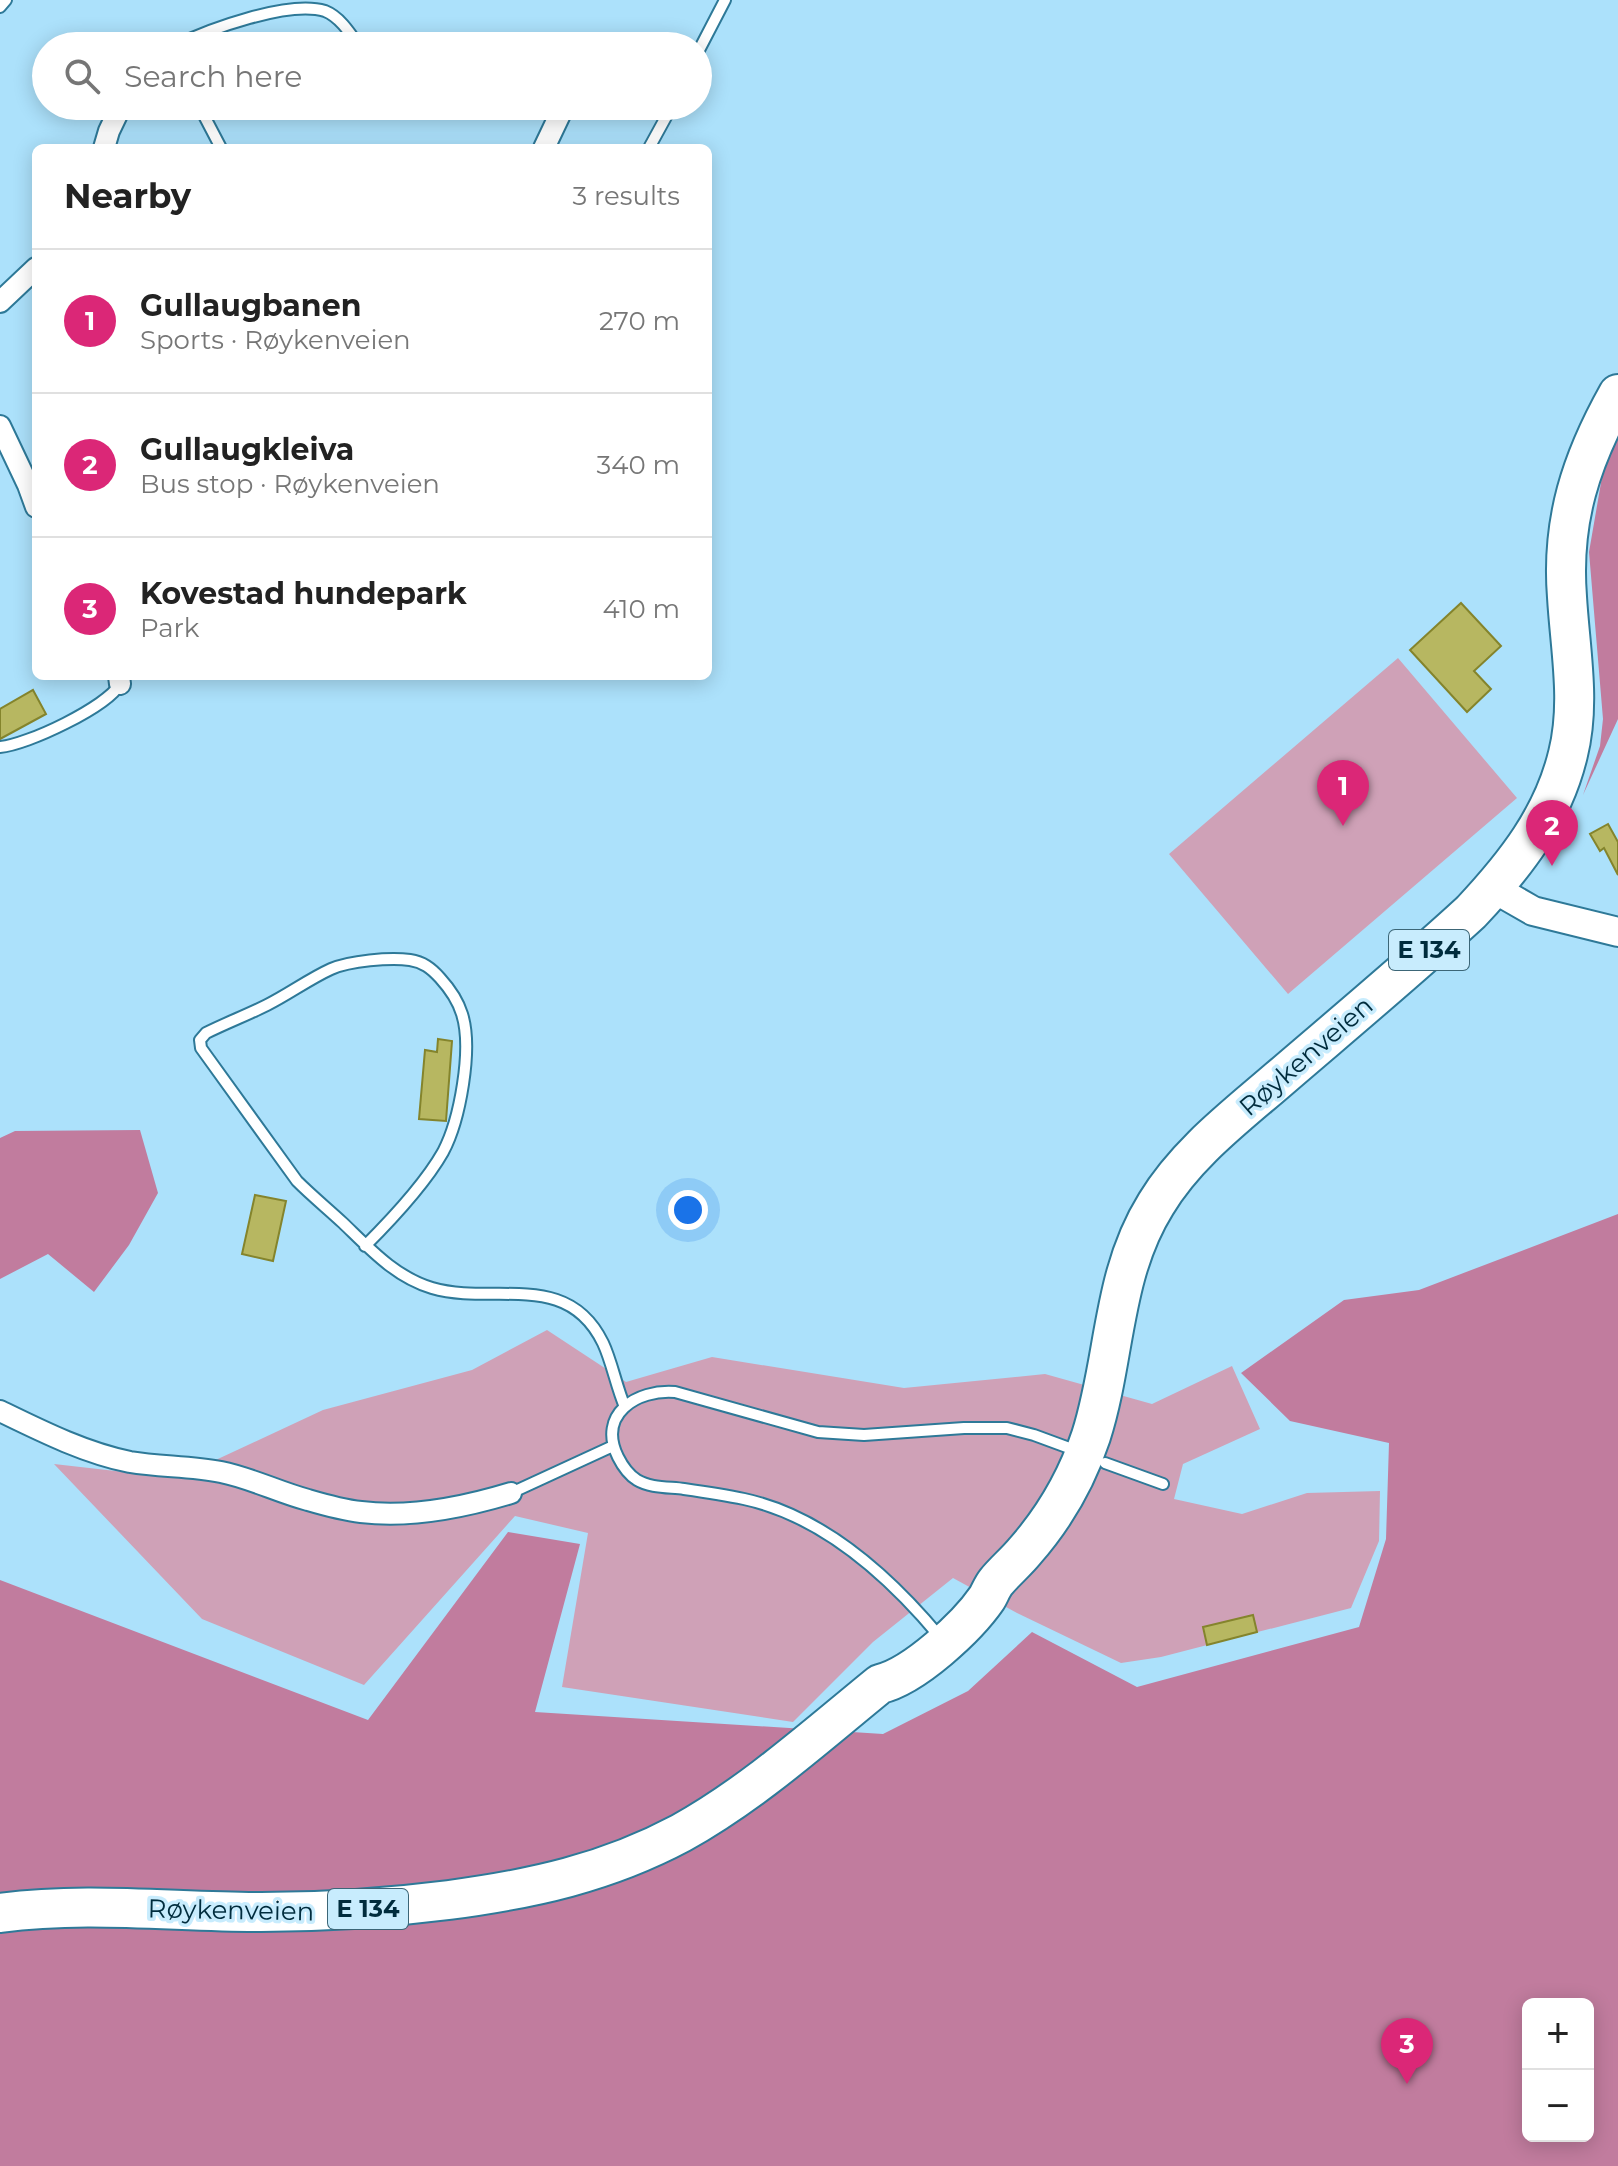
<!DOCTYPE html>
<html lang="en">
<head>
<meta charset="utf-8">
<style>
	:root { --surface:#fff; --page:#f6f6f6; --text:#222; --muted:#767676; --line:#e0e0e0; --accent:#db2777 }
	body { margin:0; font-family:Montserrat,sans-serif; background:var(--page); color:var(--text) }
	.controls { position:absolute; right:24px; bottom:24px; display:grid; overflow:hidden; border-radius:12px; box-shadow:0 4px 20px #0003 }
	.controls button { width:72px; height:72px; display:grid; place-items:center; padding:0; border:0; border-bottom:2px solid var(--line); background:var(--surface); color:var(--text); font:40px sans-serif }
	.you { position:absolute; left:688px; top:1210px; width:28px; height:28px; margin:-20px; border:6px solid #fff; border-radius:50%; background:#1a73e8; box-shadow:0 0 0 12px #1a73e833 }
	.badge { display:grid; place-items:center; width:52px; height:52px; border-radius:50%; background:var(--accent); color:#fff; font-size:26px; font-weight:700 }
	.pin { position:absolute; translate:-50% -66px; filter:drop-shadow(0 2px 4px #0008) }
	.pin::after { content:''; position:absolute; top:42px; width:28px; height:24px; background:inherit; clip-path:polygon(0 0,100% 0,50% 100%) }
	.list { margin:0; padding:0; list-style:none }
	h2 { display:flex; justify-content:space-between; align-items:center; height:104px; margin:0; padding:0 32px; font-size:34px }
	h2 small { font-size:26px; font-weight:400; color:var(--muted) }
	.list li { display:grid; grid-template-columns:52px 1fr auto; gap:24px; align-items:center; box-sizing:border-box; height:144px; padding:0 32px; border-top:2px solid var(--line) }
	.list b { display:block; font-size:30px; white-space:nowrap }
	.list p { margin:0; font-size:26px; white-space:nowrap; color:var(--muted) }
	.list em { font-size:26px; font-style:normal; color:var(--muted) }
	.icon { flex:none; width:44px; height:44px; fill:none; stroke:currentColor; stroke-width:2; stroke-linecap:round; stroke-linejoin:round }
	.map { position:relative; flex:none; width:1618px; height:2166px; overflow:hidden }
	.search { position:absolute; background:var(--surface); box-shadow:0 4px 20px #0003; left:32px; top:32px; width:680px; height:88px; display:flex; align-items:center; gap:20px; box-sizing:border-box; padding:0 28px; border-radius:44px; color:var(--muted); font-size:30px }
	.panel { position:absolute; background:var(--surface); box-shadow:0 4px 20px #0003; left:32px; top:144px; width:680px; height:536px; border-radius:12px }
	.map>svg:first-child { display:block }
	.green { fill:#cfa1b7 }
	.forest { fill:#c17c9e; fill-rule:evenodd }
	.building { fill:#b7b761; stroke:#84842c; stroke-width:2 }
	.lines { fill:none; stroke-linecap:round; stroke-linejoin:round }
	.lane-casing { stroke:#2e7998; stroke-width:14 }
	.street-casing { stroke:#2e7998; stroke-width:24 }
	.secondary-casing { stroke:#2e7998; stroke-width:32 }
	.highway-casing { stroke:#2e7998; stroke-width:42 }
	.lane { stroke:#fff; stroke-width:10 }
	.street { stroke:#fff; stroke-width:20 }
	.secondary { stroke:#fff; stroke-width:28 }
	.highway { stroke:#fff; stroke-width:38 }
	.labels { text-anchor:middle; stroke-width:7; stroke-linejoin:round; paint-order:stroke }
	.shield { fill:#c8ecfd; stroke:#3c6677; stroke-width:2 }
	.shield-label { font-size:24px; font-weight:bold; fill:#002c3d }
	.street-label { font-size:26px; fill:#002c3d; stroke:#c8ecfd }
</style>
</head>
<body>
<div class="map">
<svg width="1618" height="2166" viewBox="0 0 1618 2166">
	<rect width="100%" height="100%" fill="#ace1fb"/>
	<path class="green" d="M1398,658L1517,798L1288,994L1169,854Z
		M547,1330L626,1382L712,1357L904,1388L1045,1374L1152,1404L1232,1366L1260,1429L1183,1464L1174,1499L1242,1514L1307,1493L1380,1491L1379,1541L1351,1608L1161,1657L1121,1663L1017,1613L953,1578L873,1642L793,1722L562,1687L588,1533L515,1516L364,1685L202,1619L54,1464L177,1478L323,1410L472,1370Z"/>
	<path class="forest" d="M1618,435V719L1583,795L1600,746L1603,719L1589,552L1602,477Z
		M140,1130L158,1193L129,1245L94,1292L48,1254L0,1279V1138L15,1131Z
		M1618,1214V2166H0V1580L368,1720L508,1532L580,1544L535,1712L883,1734L968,1691L1032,1632L1137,1687L1359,1627L1386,1539L1389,1443L1290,1421L1241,1373L1344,1300L1419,1290ZM1528,2004H1588V2136H1528Z"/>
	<path class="building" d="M1461,603L1501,646L1474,671L1491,689L1467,712L1410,650Z
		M33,690L46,714L0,739V709Z
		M1608,824L1618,842V875L1604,848L1600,851L1590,834Z
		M438,1039L452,1041L446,1121L419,1119L425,1050L437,1052Z
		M255,1195L286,1201L273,1261L242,1254Z
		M1253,1615L1257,1632L1207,1645L1203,1627Z"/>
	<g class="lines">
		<g class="lane-casing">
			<path id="lane" d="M0,7L6,0
				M175,46C209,29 289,0 325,11C340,17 350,33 359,46
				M698,52L725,0
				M199,106L221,148
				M649,148L672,106
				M0,747C27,745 107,707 120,684
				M365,1246C390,1221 426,1182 443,1152C460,1120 473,1049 462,1014C458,1001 450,989 440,978C431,968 423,962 410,960C390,957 349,961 331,969C309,979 289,994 267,1005C247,1015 226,1023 206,1033L200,1040L201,1048L297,1181C312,1196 328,1209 343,1223C369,1248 395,1277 432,1288C494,1306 567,1269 603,1343C612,1362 616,1386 625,1407
				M1105,1463L1163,1484
				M511,1493L613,1446
				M940,1637C890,1577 823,1516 744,1499C725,1495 705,1492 684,1489C669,1487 650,1488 637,1480C629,1475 622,1465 618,1457C597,1414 637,1389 675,1392L818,1432L864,1435L964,1428H1007L1034,1435L1072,1449"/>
		</g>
		<g class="street-casing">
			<path id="street" d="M104,148L109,131L121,106
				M544,148L564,106
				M0,302L36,268
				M0,426L28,485L36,507
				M119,676L120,684
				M0,1411C41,1431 85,1453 130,1462C160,1467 191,1466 221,1472C251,1478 278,1492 308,1500C325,1505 343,1510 361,1512C409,1518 465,1507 511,1493"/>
		</g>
		<g class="secondary-casing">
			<path id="secondary" d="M1493,888L1533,911L1618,932"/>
		</g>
		<g class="highway-casing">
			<path id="highway" d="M0,1913C86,1901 174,1912 261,1912C324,1912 386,1908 449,1900C532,1889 606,1873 681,1833C753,1793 816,1736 880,1684C914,1676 967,1627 987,1598C990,1593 992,1587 996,1582C1005,1571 1016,1562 1025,1551C1054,1518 1077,1478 1091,1436C1116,1358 1111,1276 1156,1204C1186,1154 1235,1117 1279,1079C1343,1024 1409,969 1471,912C1515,865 1553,817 1568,754C1581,702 1570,649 1567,597C1561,521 1581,460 1618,394"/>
		</g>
		<use href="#lane" class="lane"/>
		<use href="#street" class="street"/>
		<use href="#secondary" class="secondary"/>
		<use href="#highway" class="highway"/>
	</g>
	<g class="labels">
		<g class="shield">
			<rect x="1389" y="930" width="80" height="40" rx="6"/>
			<rect x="328" y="1889" width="80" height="40" rx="6"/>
		</g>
		<g class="shield-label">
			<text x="1429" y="958">E 134</text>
			<text x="368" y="1917">E 134</text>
		</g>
		<g class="street-label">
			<text transform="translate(1306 1056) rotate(-41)" y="9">Røykenveien</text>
			<text transform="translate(231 1910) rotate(1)" y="9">Røykenveien</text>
		</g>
	</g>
</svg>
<div class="controls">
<button>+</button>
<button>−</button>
</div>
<div class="you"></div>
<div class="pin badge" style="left:1343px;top:826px">1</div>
<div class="pin badge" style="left:1552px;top:866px">2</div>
<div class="pin badge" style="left:1407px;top:2084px">3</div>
<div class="search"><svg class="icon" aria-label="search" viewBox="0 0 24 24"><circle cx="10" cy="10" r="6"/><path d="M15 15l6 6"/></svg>Search here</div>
<section class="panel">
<h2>Nearby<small>3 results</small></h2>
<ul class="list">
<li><span class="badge">1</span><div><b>Gullaugbanen</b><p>Sports · Røykenveien</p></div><em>270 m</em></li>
<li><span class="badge">2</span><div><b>Gullaugkleiva</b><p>Bus stop · Røykenveien</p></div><em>340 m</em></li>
<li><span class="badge">3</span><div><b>Kovestad hundepark</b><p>Park</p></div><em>410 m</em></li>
</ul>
</section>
</div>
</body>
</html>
